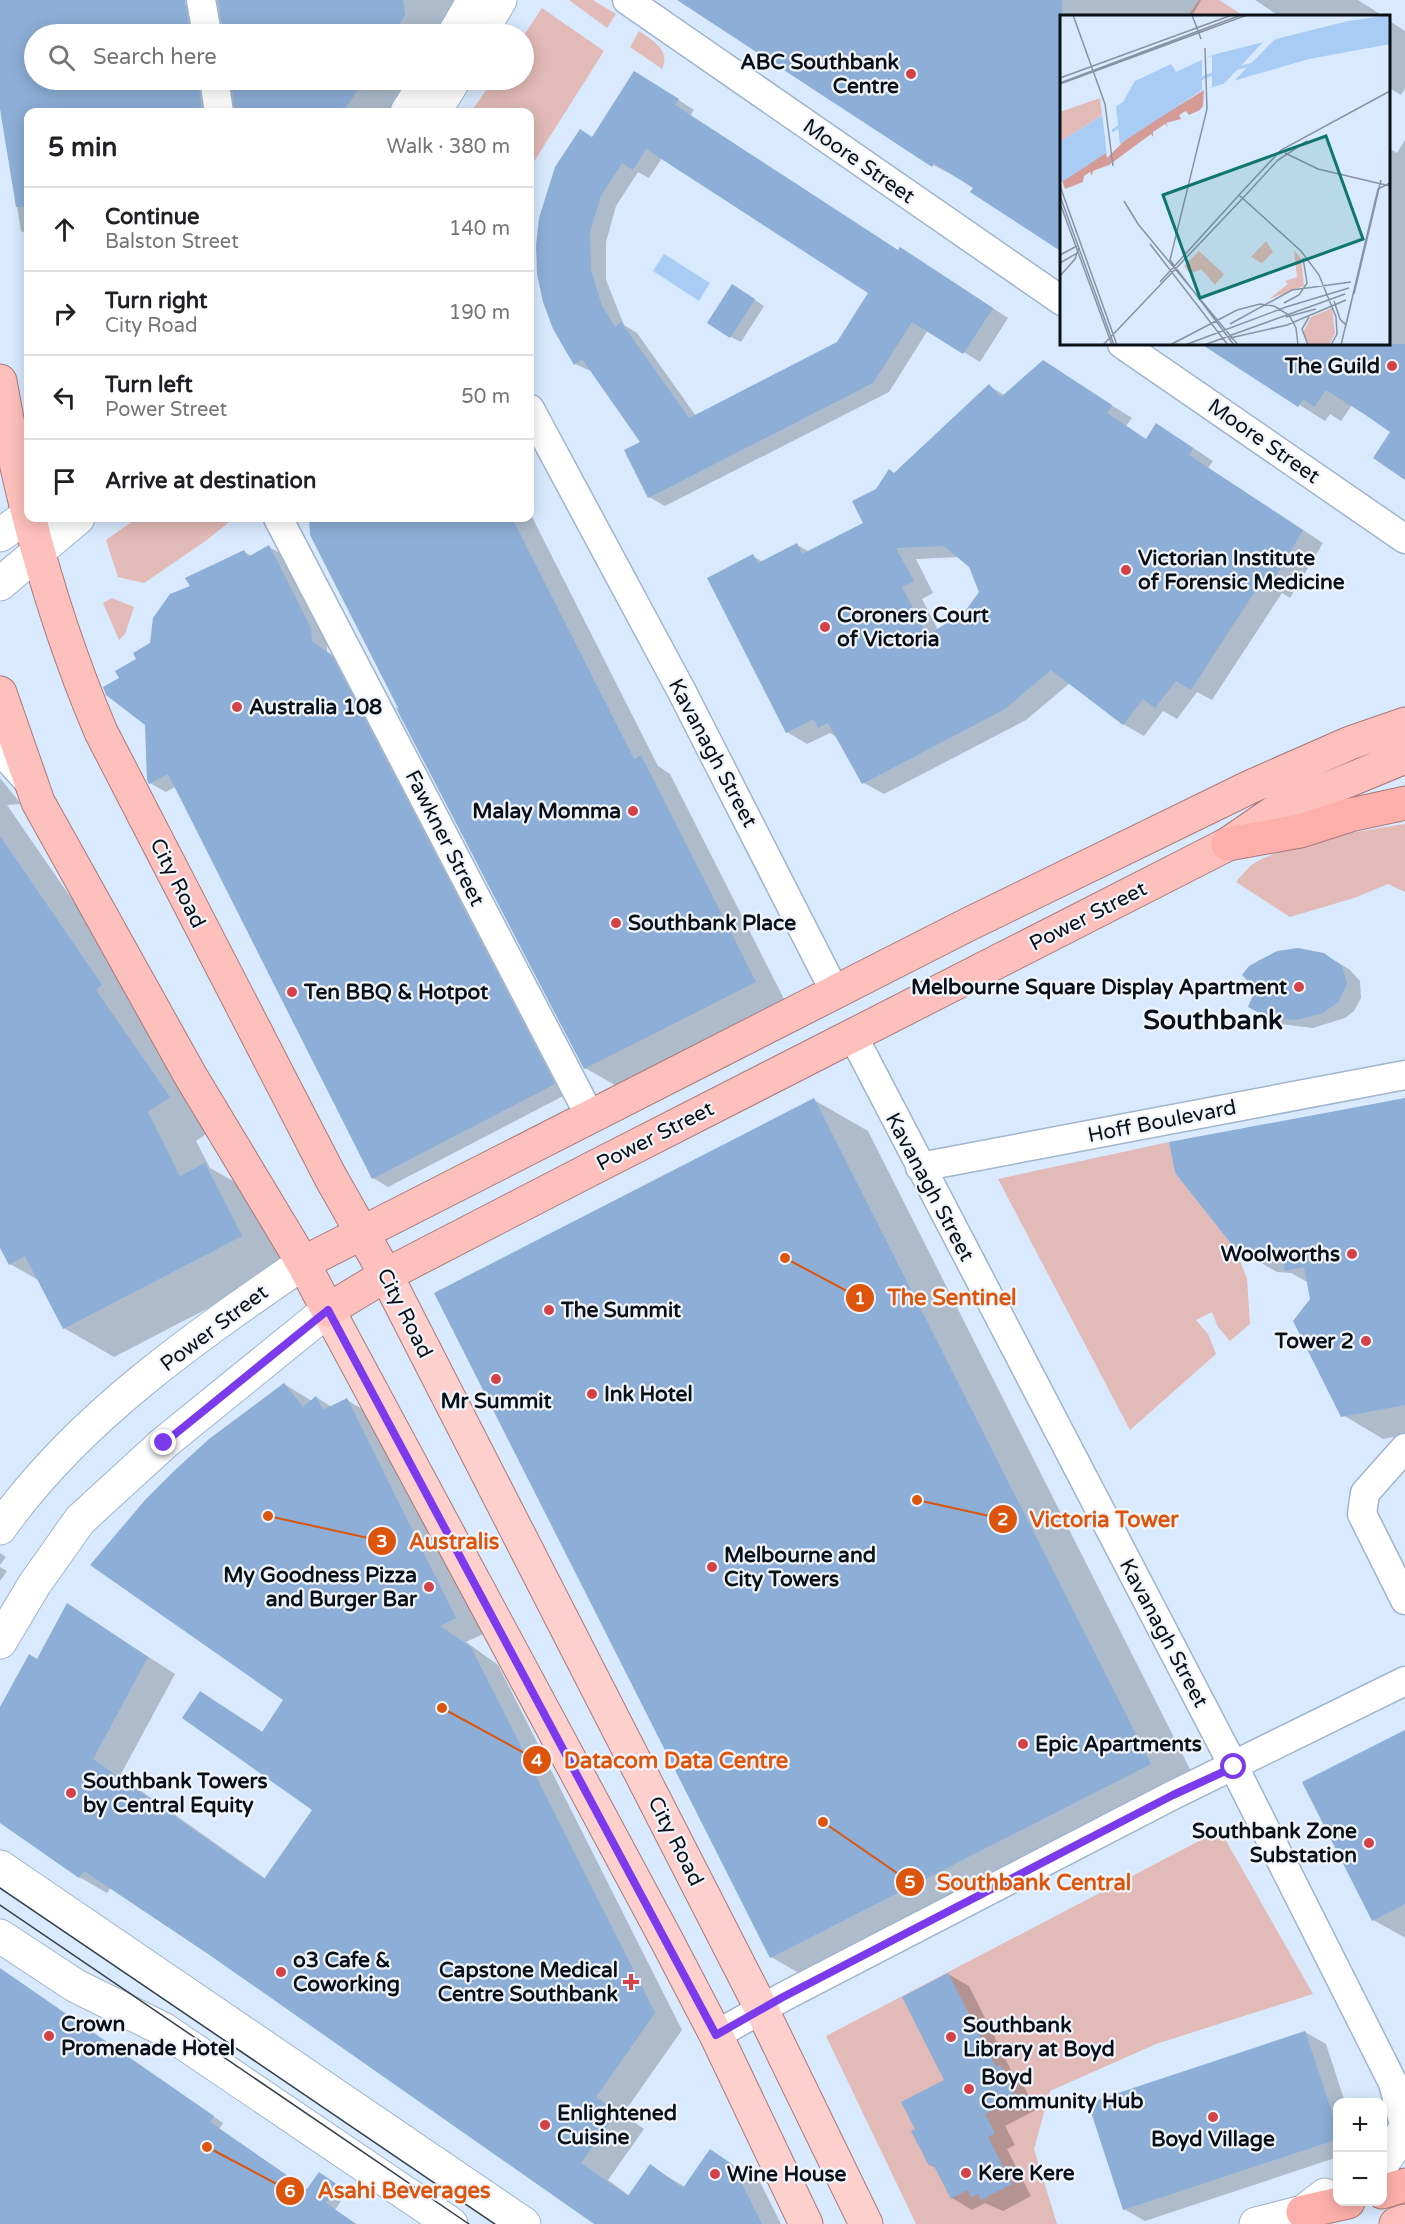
<!DOCTYPE html>
<html lang="en">
<head>
<meta charset="utf-8">
<style>
	:root { --surface:#fff; --page:#f2f2f2; --text:#202124; --muted:#757577; --line:#e0e0e0 }
	body { margin:0; font-family:"Varela Round",sans-serif; background:var(--page); color:var(--text) }
	.controls { position:absolute; right:18px; bottom:18px; display:grid; overflow:hidden; border-radius:12px; box-shadow:0 3px 15px #0003 }
	.controls button { width:54px; height:54px; display:grid; place-items:center; padding:0; border:0; border-bottom:2px solid var(--line); background:var(--surface); color:var(--text); font:30px sans-serif }
	.stop { position:absolute; width:18px; height:18px; margin:-14px; border:4px solid #7c3aed; border-radius:50%; background:#fff }
	.stop.end { background:#7c3aed; border-color:#fff; box-shadow:0 2px 6px #0008 }
	.list { margin:0; padding:0; list-style:none }
	h2 { display:flex; justify-content:space-between; align-items:center; height:78px; margin:0; padding:0 24px; font-size:26px }
	h2 small { font-size:20px; font-weight:400; color:var(--muted) }
	.list li { display:grid; grid-template-columns:39px 1fr auto; gap:18px; align-items:center; box-sizing:border-box; height:84px; padding:0 24px; border-top:2px solid var(--line) }
	.list b { display:block; font-size:22px; white-space:nowrap }
	.list p { margin:0; font-size:20px; white-space:nowrap; color:var(--muted) }
	.list em { font-size:20px; font-style:normal; color:var(--muted) }
	.icon { flex:none; width:33px; height:33px; fill:none; stroke:currentColor; stroke-width:2; stroke-linecap:round; stroke-linejoin:round }
	.map { position:relative; flex:none; width:1405px; height:2224px; overflow:hidden }
	.search { position:absolute; background:var(--surface); box-shadow:0 3px 15px #0003; left:24px; top:24px; width:510px; height:66px; display:flex; align-items:center; gap:15px; box-sizing:border-box; padding:0 21px; border-radius:33px; color:var(--muted); font-size:22px }
	.panel { position:absolute; background:var(--surface); box-shadow:0 3px 15px #0003; left:24px; top:108px; width:510px; height:414px; border-radius:12px }
	.map>svg:first-child { display:block }
	.green { fill:#e2bab7 }
	.water { fill:#a9ccf5 }
	.shadow { fill:#0003; fill-rule:evenodd }
	.building { fill:#8daed7; fill-rule:evenodd }
	.lines { fill:none; stroke-linecap:round; stroke-linejoin:round }
	.minor-casing { stroke:#a0b4cd; stroke-width:31 }
	.tertiary-casing { stroke:#a0b4cd; stroke-width:35 }
	.secondary-casing { stroke:#a0b4cd; stroke-width:35 }
	.primary-casing { stroke:#a87878; stroke-width:35 }
	.trunk-casing { stroke:#a87878; stroke-width:35 }
	.motorway-casing { stroke:#a87878; stroke-width:35 }
	.minor { stroke:#fff; stroke-width:28 }
	.tertiary { stroke:#fff; stroke-width:33 }
	.secondary { stroke:#fff; stroke-width:33 }
	.primary { stroke:#fed0cd; stroke-width:33 }
	.trunk { stroke:#fec0bc; stroke-width:33 }
	.motorway { stroke:#fdb0ab; stroke-width:33 }
	.tram { stroke:#363f49; stroke-width:1.5 }
	.route { stroke:#7c3aed; stroke-width:8 }
	.poi-dot { fill:#d24246; stroke:#f1f5fb; stroke-width:2 }
	.labels { text-anchor:middle; stroke-width:4.5; stroke-linejoin:round; paint-order:stroke }
	.poi-label { font-size:21px; font-weight:bold; fill:#091018; stroke:#f1f5fb; text-anchor:start }
	.street-label { font-size:21px; fill:#091018; stroke:#f1f5fb }
	.district-label { font-size:27px; font-weight:bold; fill:#091018; stroke:#f1f5fb }
	.inset-river { fill:none; stroke:#a9ccf5; stroke-width:3 }
	.inset-road { fill:none; stroke:#8693a2; stroke-width:1.5 }
	.view { fill:#0f766e; fill-opacity:0.15; stroke:#0f766e; stroke-width:3 }
	.inset-edge { fill:none; stroke:#091018; stroke-width:3 }
	.leader { fill:none; stroke:#dd550d; stroke-width:2 }
	.callout-dot { fill:#dd550d; stroke:#f1f5fb; stroke-width:2 }
	.mark-label { font-size:18px; text-anchor:middle; font-weight:bold; fill:#fff }
	.callout-label { font-size:22px; text-anchor:middle; font-weight:bold; fill:#dd550d; stroke:#f1f5fb; stroke-width:4.5; stroke-linejoin:round; paint-order:stroke }
</style>
</head>
<body>
<div class="map">
<svg width="1405" height="2224" viewBox="0 0 1405 2224">
	<rect width="100%" height="100%" fill="#d9eafe"/>
	<path class="green" d="M569,0H593L616,14L607,28Z
		M1199,0H1219L1244,16H1188Z
		M542,8L604,51L530,168V112H471L493,80H524V35Z
		M639,31C653,41 671,50 662,69L630,47Z
		M137,518H234L207,540L144,583L118,577L106,540Z
		M112,598L134,607L125,634L119,640L103,603Z
		M1405,824V892L1388,884L1354,898L1290,917L1236,882C1242,875 1249,866 1256,862C1294,842 1363,830 1405,824Z
		M1169,1142L1175,1173L1236,1250L1247,1279L1250,1324L1230,1341L1218,1327L1212,1312L1196,1320L1208,1334L1216,1354L1130,1430L998,1179Z
		M1220,1830L1313,1994L1156,2044L1050,2091L1034,2149L1057,2224H916L826,2036Z"/>
	<path class="water" d="M664,254L710,283L699,301L653,271Z"/>
	<path class="shadow" d="M0,0H178L223,27V23L183,0H454L458,24L451,34H34V80H429L407,112H28V235L21,231L0,100Z
		M684,0H1201L1192,16H1062L975,187L933,165Z
		M1255,0H1358L1383,16H1279Z
		M1388,20L1405,31V88L1401,95L1388,87Z
		M651,82L694,110L690,116L898,251L916,258L1008,318L980,362L928,330L889,392L665,506L649,497L643,443L593,372L575,364L593,138ZM662,158L870,293L838,343L696,416L637,333L624,325L606,280V242L616,206L638,172L649,178Z
		M1405,140V478L1392,432L1352,405L1341,421L1330,414L1325,421L1203,344H1388V155L1392,150L1397,153Z
		M743,292L764,306L741,342L731,337Z
		M1043,362L1132,418L1126,426L1147,440L1177,437L1213,461L1208,468L1323,543L1290,598L1282,593L1212,700L1197,692L1177,719L1163,711L1144,736L1123,724L1070,683L1026,720L884,794L864,783L838,738L830,733L807,744L787,732L753,556L763,562L797,545L810,552L865,524L877,490L989,386L1006,396ZM960,557L971,566L980,592L967,611L938,630L922,599L933,593L916,559Z
		M530,513L658,766L670,774L784,999L615,1085L585,1068L312,534L310,518H530Z
		M269,547L285,556L327,638V651L347,667L569,1093L388,1187L373,1178L175,787L166,792L150,783L147,724L121,679L152,644L192,586L244,552L252,556Z
		M0,778L21,804L7,805L151,1014L218,1126L196,1141L210,1168L254,1193L291,1265L114,1357L64,1328L40,1281L10,1264L0,1245Z
		M1284,951L1334,960L1350,970L1360,981L1361,998L1354,1011L1345,1018L1313,1028L1280,1024L1250,1006L1255,995L1251,982L1244,975L1259,960Z
		M1405,1099V1435L1383,1439L1343,1415L1309,1283L1291,1273L1277,1272L1237,1249Z
		M814,1100L868,1131L1203,1795L825,1988L771,1957Z
		M284,1384L312,1401L316,1397L332,1407L347,1400L374,1416L483,1634L466,1642L498,1665L682,2030L623,2114L644,2129L608,2180L630,2196L650,2166L685,2187L711,2151L760,2182L781,2224H597L212,1954L111,1887L107,1893L79,1877L0,1820V1711L38,1661L68,1605L175,1674L120,1776L266,1879L314,1809L201,1693L263,1732L285,1700Z
		M0,1553L6,1557L0,1565Z
		M0,1567L7,1571L0,1581Z
		M1405,1732V1937H1404L1373,1920Z
		M0,1969L223,2123L219,2129L308,2190L330,2180L347,2192L335,2210L356,2224H0Z
		M948,1974L969,1986L1013,2074L1020,2079L1036,2110L1005,2126L1015,2145L1007,2149L1031,2196L1003,2211L985,2203L972,2210L952,2198L938,2169L930,2165L917,2130L946,2081Z
		M1305,2032L1326,2044L1345,2102H1338V2157L1145,2221L1124,2209Z"/>
	<path class="building" d="M0,0H185L190,34H34V80H198L202,112H28V206L16,207L0,109Z
		M218,0H403L405,15L393,34H223Z
		M677,0H1062V252L970,192L973,188L934,163L932,167Z
		M634,71L679,99L675,105L898,250L900,247L993,308L963,354L912,322L873,383L648,498L624,450L640,442L582,359L574,365L553,329L543,302L537,274L536,245L539,218L555,167L580,129L592,137ZM646,149L868,293L837,342L689,418L621,322L615,327L602,306L591,270L590,232L601,196L622,163L633,170Z
		M231,80H364L343,112H235Z
		M732,284L755,299L730,338L707,323Z
		M1201,344H1405V480L1373,458L1390,432L1364,414L1326,390L1314,407L1303,399L1298,407Z
		M1043,360L1112,405L1107,413L1146,439L1156,423L1193,448L1189,455L1303,530L1269,588L1261,582L1191,690L1176,681L1155,708L1143,699L1123,725L1051,670L1005,709L862,784L828,723L818,728L814,719L786,733L707,578L753,554L758,563L797,543L802,554L863,523L852,501L876,489L889,469L894,473L989,384L1001,397ZM944,546L969,567L979,592L966,610L927,636L902,587L914,581L896,548Z
		M309,518H512L634,759L641,755L756,982L584,1069L395,706L399,710L310,535Z
		M269,545L311,628L312,641L332,656L555,1084L372,1179L168,774L149,784L147,780L145,725L106,695L103,687L119,678L115,671L136,659L133,653L150,643L153,618L170,594L190,586L185,578L244,550L248,557Z
		M0,836L102,985L96,990L170,1097L148,1112L180,1176L205,1163L242,1236L63,1329L25,1256L9,1265L0,1248Z
		M1298,948L1324,953L1342,966L1347,984L1338,1002L1323,1013L1296,1020L1269,1018L1248,1007L1253,995L1249,982L1242,975L1249,966L1277,951Z
		M814,1098L1151,1764L770,1958L434,1293Z
		M1405,1098V1405L1341,1417L1293,1321L1310,1299L1304,1267L1285,1271L1281,1250H1236L1175,1173L1169,1142Z
		M284,1383L303,1407L316,1396L323,1410L347,1398L456,1618L440,1626L471,1647L655,2013L596,2097L617,2112L581,2163L628,2196L650,2164L683,2188L710,2149L732,2164L762,2224H594L211,1956L84,1871L79,1878L0,1823V1707L29,1654L37,1659L67,1603L148,1657L93,1759L264,1879L312,1810L182,1718L200,1691L262,1732L283,1700L90,1565L145,1500L175,1470L209,1439Z
		M1405,1730V1904L1372,1921L1302,1782Z
		M0,1968L214,2116L210,2122L307,2189L319,2172L338,2185L326,2203L356,2224H0Z
		M948,1973L996,2067L1000,2065L1016,2098L985,2114L995,2133L988,2137L1012,2184L981,2200L978,2194L971,2197L967,2190L951,2199L933,2164L929,2166L911,2131L915,2129L901,2102L944,2080L902,1997Z
		M1305,2031L1338,2130V2139L1123,2210L1088,2103Z"/>
	<g class="lines">
		<g class="minor-casing">
			<path id="minor" d="M201,0L207,34
				M627,0L1062,301
				M214,80L219,112
				M1122,344L1405,539
				M530,409L681,690L835,992
				M278,518L591,1118
				M0,750L28,781
				M853,1036L1234,1767L1393,2083L1405,2128
				M920,1167L1405,1075
				M1405,1448L1365,1493L1362,1514L1405,1600
				M716,2035L783,1997L1173,1795L1405,1681"/>
		</g>
		<g class="tertiary-casing">
			<path id="tertiary" d="M0,1528C78,1418 194,1338 303,1263
				M0,1642L34,1585L80,1520L164,1443L328,1310
				M0,1867L524,2224
				M0,1936L76,1986L163,2029L451,2224
				M1382,2164L1405,2130
				M1256,2224L1303,2212L1325,2195"/>
		</g>
		<g class="secondary-casing">
			<path id="secondary" d="M454,34L474,0
				M480,34L500,0
				M407,112L427,80
				M434,112L454,80
				M0,535L28,515
				M0,584L78,518"/>
		</g>
		<g class="primary-casing">
			<path id="primary" d="M386,1275L762,2010L866,2224
				M328,1310L666,1939L716,2035L806,2224"/>
		</g>
		<g class="trunk-casing">
			<path id="trunk" d="M0,381C21,502 53,619 101,732L331,1178L386,1275
				M0,693L38,802L190,1075L303,1263L328,1310L386,1275L591,1169L1228,844L1279,809L1405,757
				M303,1263L967,925L1250,787L1350,743L1405,724
				M1396,2224L1405,2221"/>
		</g>
		<g class="motorway-casing">
			<path id="motorway" d="M1228,844L1300,831L1350,815L1405,803
				M1382,2192L1405,2185
				M1303,2212L1348,2202"/>
		</g>
		<use href="#minor" class="minor"/>
		<use href="#tertiary" class="tertiary"/>
		<use href="#secondary" class="secondary"/>
		<use href="#primary" class="primary"/>
		<use href="#trunk" class="trunk"/>
		<use href="#motorway" class="motorway"/>
		<path class="tram" d="M0,1888L495,2224
			M0,1905L469,2224"/>
	</g>
	<g class="lines">
		<path class="route" d="M164,1443L328,1310L716,2035L783,1997L1173,1795L1234,1767"/>
	</g>
	<g class="poi-dot">
		<circle cx="911" cy="74" r="6"/>
		<circle cx="1392" cy="366" r="6"/>
		<circle cx="1126" cy="570" r="6"/>
		<circle cx="825" cy="627" r="6"/>
		<circle cx="237" cy="707" r="6"/>
		<circle cx="633" cy="811" r="6"/>
		<circle cx="616" cy="923" r="6"/>
		<circle cx="1299" cy="987" r="6"/>
		<circle cx="292" cy="992" r="6"/>
		<circle cx="1352" cy="1254" r="6"/>
		<circle cx="549" cy="1310" r="6"/>
		<circle cx="1366" cy="1341" r="6"/>
		<circle cx="496" cy="1379" r="6"/>
		<circle cx="592" cy="1394" r="6"/>
		<circle cx="712" cy="1567" r="6"/>
		<circle cx="429" cy="1587" r="6"/>
		<circle cx="1023" cy="1744" r="6"/>
		<circle cx="71" cy="1793" r="6"/>
		<circle cx="1369" cy="1843" r="6"/>
		<circle cx="281" cy="1972" r="6"/>
		<path d="M628 1973h6v6h6v6h-6v6h-6v-6h-6v-6h6z"/>
		<circle cx="49" cy="2036" r="6"/>
		<circle cx="951" cy="2037" r="6"/>
		<circle cx="969" cy="2089" r="6"/>
		<circle cx="1213" cy="2117" r="6"/>
		<circle cx="545" cy="2125" r="6"/>
		<circle cx="966" cy="2173" r="6"/>
		<circle cx="715" cy="2174" r="6"/>
	</g>
	<g class="labels">
		<g class="poi-label">
			<text x="899" y="69" text-anchor="end">ABC Southbank<tspan x="899" dy="24">Centre</tspan></text>
			<text x="1380" y="373" text-anchor="end">The Guild</text>
			<text x="1138" y="565">Victorian Institute<tspan x="1138" dy="24">of Forensic Medicine</tspan></text>
			<text x="837" y="622">Coroners Court<tspan x="837" dy="24">of Victoria</tspan></text>
			<text x="249" y="714">Australia 108</text>
			<text x="621" y="818" text-anchor="end">Malay Momma</text>
			<text x="628" y="930">Southbank Place</text>
			<text x="1287" y="994" text-anchor="end">Melbourne Square Display Apartment</text>
			<text x="304" y="999">Ten BBQ &amp; Hotpot</text>
			<text x="1340" y="1261" text-anchor="end">Woolworths</text>
			<text x="561" y="1317">The Summit</text>
			<text x="1354" y="1348" text-anchor="end">Tower 2</text>
			<text x="604" y="1401">Ink Hotel</text>
			<text x="496" y="1408" text-anchor="middle">Mr Summit</text>
			<text x="724" y="1562">Melbourne and<tspan x="724" dy="24">City Towers</tspan></text>
			<text x="417" y="1582" text-anchor="end">My Goodness Pizza<tspan x="417" dy="24">and Burger Bar</tspan></text>
			<text x="1035" y="1751">Epic Apartments</text>
			<text x="83" y="1788">Southbank Towers<tspan x="83" dy="24">by Central Equity</tspan></text>
			<text x="1357" y="1838" text-anchor="end">Southbank Zone<tspan x="1357" dy="24">Substation</tspan></text>
			<text x="293" y="1967">o3 Cafe &amp;<tspan x="293" dy="24">Coworking</tspan></text>
			<text x="618" y="1977" text-anchor="end">Capstone Medical<tspan x="618" dy="24">Centre Southbank</tspan></text>
			<text x="61" y="2031">Crown<tspan x="61" dy="24">Promenade Hotel</tspan></text>
			<text x="963" y="2032">Southbank<tspan x="963" dy="24">Library at Boyd</tspan></text>
			<text x="981" y="2084">Boyd<tspan x="981" dy="24">Community Hub</tspan></text>
			<text x="557" y="2120">Enlightened<tspan x="557" dy="24">Cuisine</tspan></text>
			<text x="1213" y="2146" text-anchor="middle">Boyd Village</text>
			<text x="978" y="2180">Kere Kere</text>
			<text x="727" y="2181">Wine House</text>
		</g>
		<g class="street-label">
			<text transform="translate(859 161) rotate(35)" y="7">Moore Street</text>
			<text transform="translate(1264 441) rotate(35)" y="7">Moore Street</text>
			<text transform="translate(713 753) rotate(62)" y="7">Kavanagh Street</text>
			<text transform="translate(445 838) rotate(63)" y="7">Fawkner Street</text>
			<text transform="translate(178 883) rotate(63)" y="7">City Road</text>
			<text transform="translate(1088 916) rotate(-27)" y="7">Power Street</text>
			<text transform="translate(1162 1121) rotate(-11)" y="7">Hoff Boulevard</text>
			<text transform="translate(655 1136) rotate(-27)" y="7">Power Street</text>
			<text transform="translate(930 1187) rotate(62)" y="7">Kavanagh Street</text>
			<text transform="translate(405 1313) rotate(63)" y="7">City Road</text>
			<text transform="translate(214 1328) rotate(-37)" y="7">Power Street</text>
			<text transform="translate(1164 1633) rotate(62)" y="7">Kavanagh Street</text>
			<text transform="translate(676 1841) rotate(63)" y="7">City Road</text>
		</g>
		<g class="district-label">
			<text x="1213" y="1029">Southbank</text>
		</g>
	</g>
	<g transform="translate(1060 15)">
		<rect width="330" height="330" fill="#d9eafe"/>
		<path d="M40,83L42,100L0,127V97ZM206,226L213,237L202,248L191,242ZM234,235L241,243L244,271L209,284L228,269L225,266L237,262ZM139,236L164,259L155,270L141,254L130,259L124,251ZM272,293L275,318L269,330H249L243,318L251,302Z" fill="#e2bab7"/>
		<path d="M144,75L143,91L140,95L129,100L126,96L119,100L121,104L106,108L108,112L105,109L93,117V122L91,119L49,150L33,156L32,161L30,157L24,161L23,167L5,174L2,165L46,137L47,143L68,122Z" fill="#d59b97"/>
		<path d="M330,0V29L249,44L142,75L2,167L0,164V127L63,87L75,66L111,49L116,57L152,40L288,6Z" fill="#a9ccf5"/>
		<path d="M215,24L172,68L162,71L204,26ZM152,41V72L142,75V44ZM56,90L60,130L47,140L42,98Z" fill="#d9eafe"/>
		<path class="inset-river" d="M52,116L100,85L147,61L209,45L264,38M0,148L45,121M0,158L25,149"/>
		<path class="inset-road" d="M13,0L45,89L53,151M132,0L141,24M145,33L147,94L110,245L174,330M0,63L172,0M0,68L181,0M0,69L187,0M225,138L258,154L330,171M0,171L57,330M0,181L54,330M183,183L218,145L247,126M64,186L78,209L178,330M0,188L52,330M310,208L321,165M90,229L168,330M0,240L17,231M0,248L19,237M0,261L15,244L19,232M100,267L179,180M294,279L321,165M274,286L280,304L286,310L303,237M224,288L239,280L247,268L243,243M226,302L256,294M170,309L232,275L291,267M170,323L227,310L286,285M43,330L183,183M110,330L177,295L200,289L214,291L229,300L236,313L238,330M125,330L226,292L289,273M144,330L285,279M248,330L242,314L249,302M271,330L277,319L276,302L259,260L241,236L179,180L221,135L330,76M281,330L318,174L330,168"/>
		<path class="view" d="M266,121L303,224L140,283L103,180Z"/>
		<rect width="330" height="330" class="inset-edge"/>
	</g>
	<path class="leader" d="M785 1258L860 1298M917 1500L1003 1519M268 1516L382 1541M442 1708L537 1760M823 1822L910 1882M207 2147L290 2191"/>
	<g class="callout-dot">
		<circle cx="785" cy="1258" r="6"/>
		<circle cx="917" cy="1500" r="6"/>
		<circle cx="268" cy="1516" r="6"/>
		<circle cx="442" cy="1708" r="6"/>
		<circle cx="823" cy="1822" r="6"/>
		<circle cx="207" cy="2147" r="6"/>
		<circle cx="860" cy="1298" r="15"/>
		<circle cx="1003" cy="1519" r="15"/>
		<circle cx="382" cy="1541" r="15"/>
		<circle cx="537" cy="1760" r="15"/>
		<circle cx="910" cy="1882" r="15"/>
		<circle cx="290" cy="2191" r="15"/>
	</g>
	<g class="mark-label">
		<text x="860" y="1304">1</text>
		<text x="1003" y="1525">2</text>
		<text x="382" y="1547">3</text>
		<text x="537" y="1766">4</text>
		<text x="910" y="1888">5</text>
		<text x="290" y="2197">6</text>
	</g>
	<g class="callout-label">
		<text x="952" y="1305">The Sentinel</text>
		<text x="1104" y="1527">Victoria Tower</text>
		<text x="454" y="1549">Australis</text>
		<text x="676" y="1768">Datacom Data Centre</text>
		<text x="1034" y="1890">Southbank Central</text>
		<text x="404" y="2198">Asahi Beverages</text>
	</g>
</svg>
<div class="controls">
<button>+</button>
<button>−</button>
</div>
<div class="stop" style="left:1234px;top:1767px"></div>
<div class="stop end" style="left:164px;top:1443px"></div>
<div class="search"><svg class="icon" aria-label="search" viewBox="0 0 24 24"><circle cx="10" cy="10" r="6"/><path d="M15 15l6 6"/></svg>Search here</div>
<section class="panel">
<h2>5 min<small>Walk · 380 m</small></h2>
<ul class="list">
<li><svg class="icon" aria-label="ahead" viewBox="0 0 24 24"><path d="M12 20V5M6 11l6-6 6 6"/></svg><div><b>Continue</b><p>Balston Street</p></div><em>140 m</em></li>
<li><svg class="icon" aria-label="right" viewBox="0 0 24 24"><path d="M7 20v-9h11M14 6l5 5-5 5"/></svg><div><b>Turn right</b><p>City Road</p></div><em>190 m</em></li>
<li><svg class="icon" aria-label="left" viewBox="0 0 24 24"><path d="M17 20v-9H6M10 6l-5 5 5 5"/></svg><div><b>Turn left</b><p>Power Street</p></div><em>50 m</em></li>
<li><svg class="icon" aria-label="arrive" viewBox="0 0 24 24"><path d="M6 21V4h12l-3 4 3 4H6"/></svg><div><b>Arrive at destination</b></div></li>
</ul>
</section>
</div>
</body>
</html>
